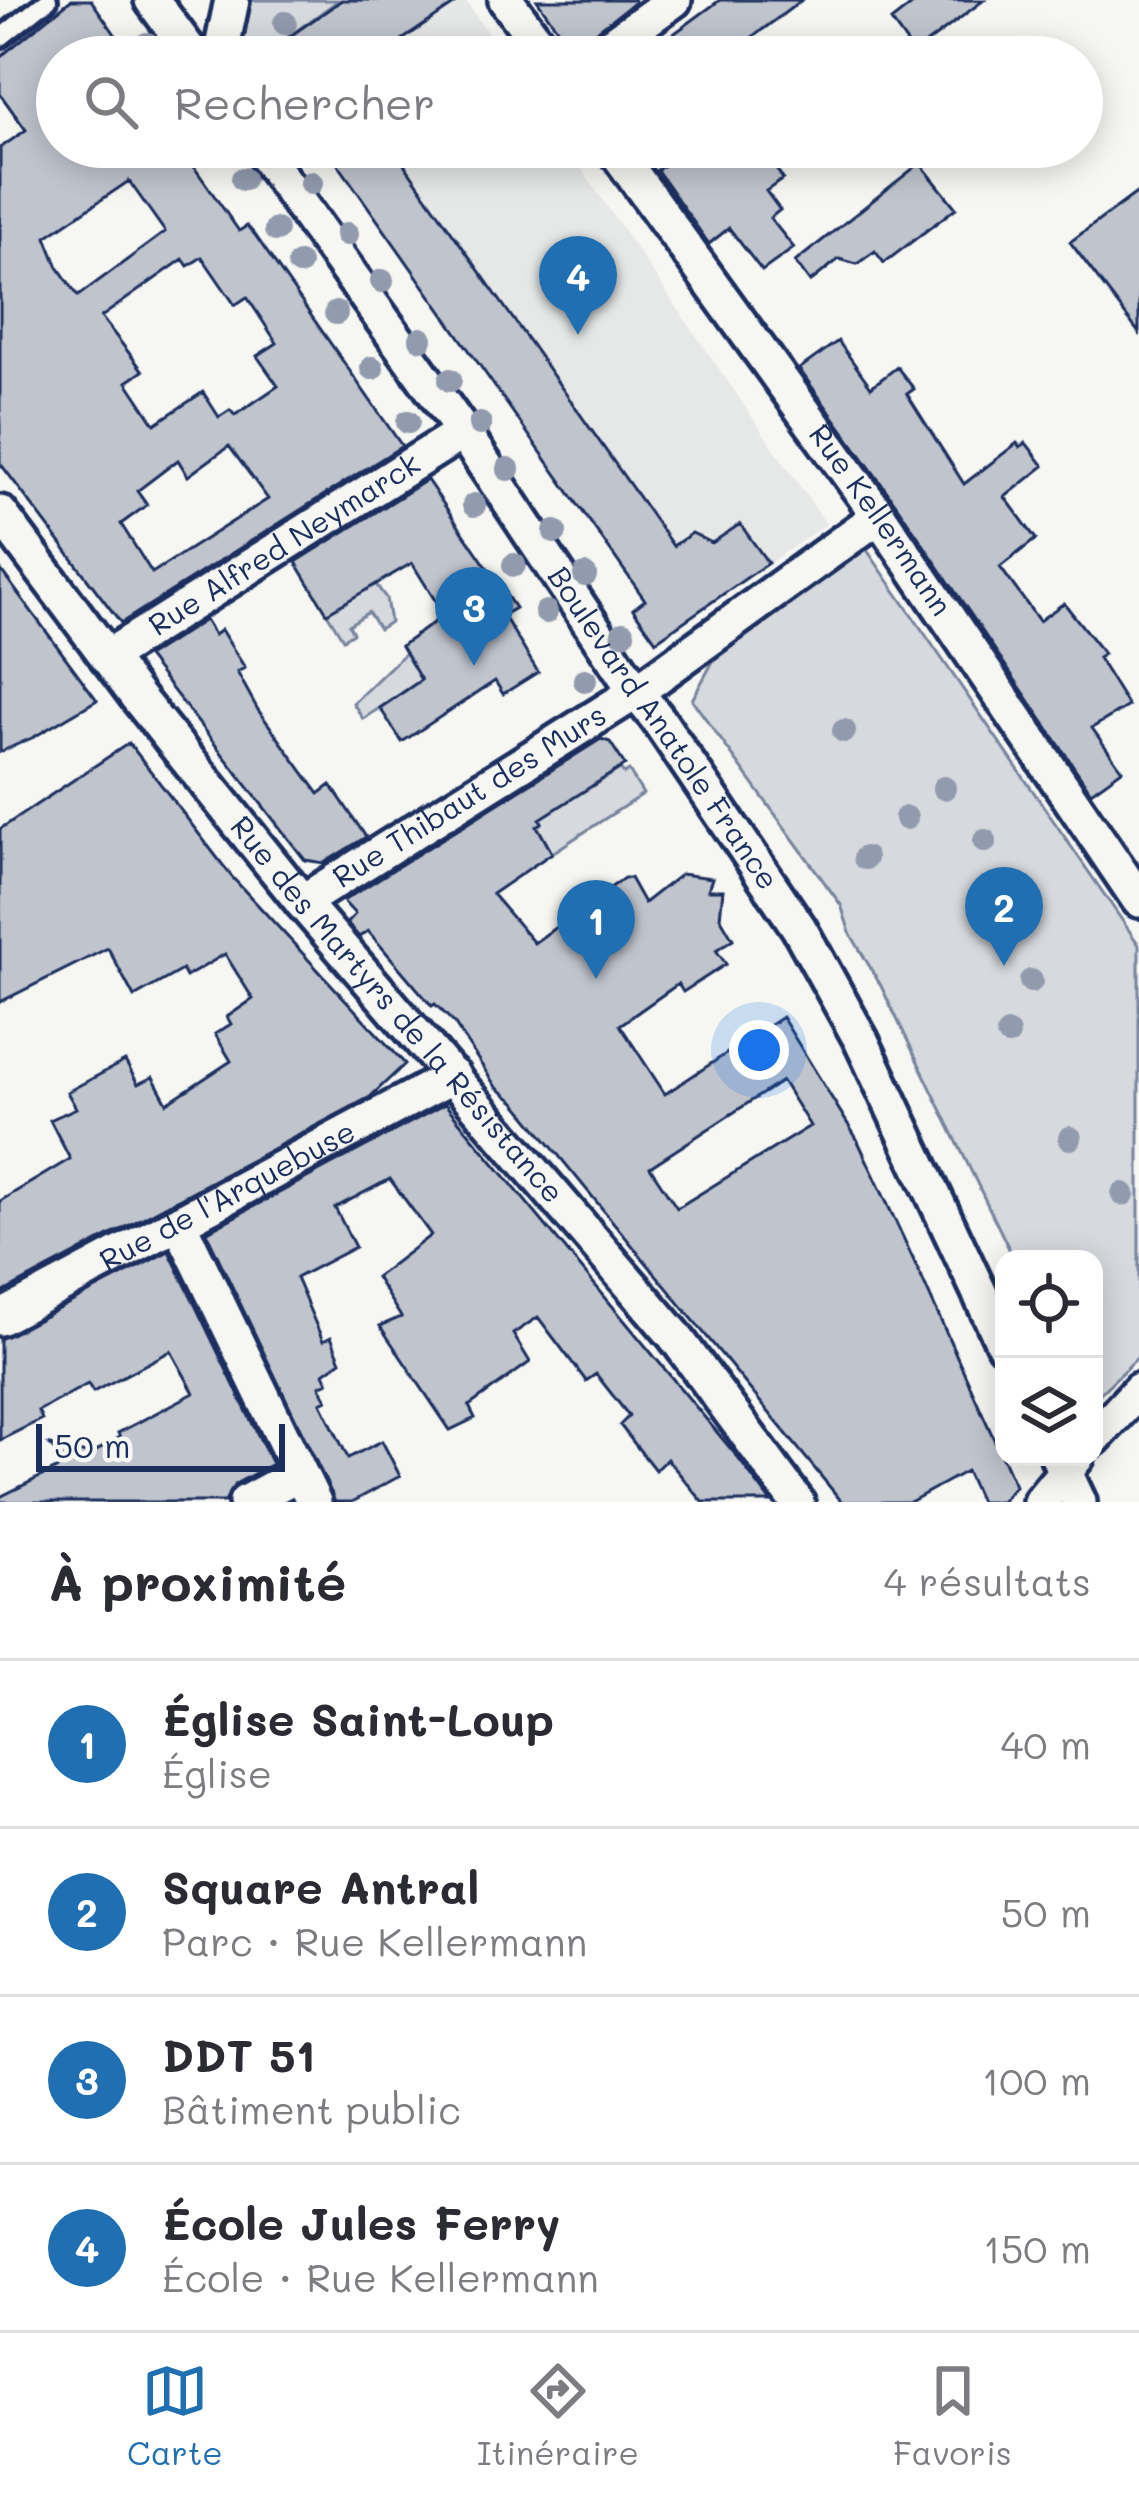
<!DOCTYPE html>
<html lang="fr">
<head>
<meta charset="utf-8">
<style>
	:root { --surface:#fff; --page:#f2f2f3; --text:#2b2b33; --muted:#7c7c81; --line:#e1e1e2; --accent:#1f6fb2 }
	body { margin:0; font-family:Mali,sans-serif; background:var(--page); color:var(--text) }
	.controls { position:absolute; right:36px; bottom:36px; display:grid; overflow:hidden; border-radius:24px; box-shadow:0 6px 30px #0003 }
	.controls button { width:108px; height:108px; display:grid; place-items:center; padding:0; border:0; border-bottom:3px solid var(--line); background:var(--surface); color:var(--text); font:60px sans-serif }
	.scale { position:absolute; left:36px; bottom:30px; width:249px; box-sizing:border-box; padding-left:12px; border:6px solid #1b2f5e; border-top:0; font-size:33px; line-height:42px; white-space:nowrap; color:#1b2f5e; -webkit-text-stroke:9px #f6f6f2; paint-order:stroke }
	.you { position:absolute; left:759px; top:1050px; width:42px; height:42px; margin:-30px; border:9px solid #fff; border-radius:50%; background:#1a73e8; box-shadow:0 0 0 18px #1a73e833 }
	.badge { display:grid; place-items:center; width:78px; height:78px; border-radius:50%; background:var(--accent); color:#fff; font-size:39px; font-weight:700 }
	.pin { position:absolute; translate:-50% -99px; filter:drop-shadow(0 3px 6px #0008) }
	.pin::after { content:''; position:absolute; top:63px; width:42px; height:36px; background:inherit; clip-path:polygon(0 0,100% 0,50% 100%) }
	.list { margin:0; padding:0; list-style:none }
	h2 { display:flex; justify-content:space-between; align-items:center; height:156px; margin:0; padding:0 48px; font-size:51px }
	h2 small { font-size:39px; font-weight:400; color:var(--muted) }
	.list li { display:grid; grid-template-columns:78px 1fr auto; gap:36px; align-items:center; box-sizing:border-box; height:168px; padding:0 48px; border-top:3px solid var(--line) }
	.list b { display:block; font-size:45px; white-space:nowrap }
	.list p { margin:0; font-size:39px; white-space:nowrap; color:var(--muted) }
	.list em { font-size:39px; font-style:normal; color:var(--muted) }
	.icon { flex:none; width:66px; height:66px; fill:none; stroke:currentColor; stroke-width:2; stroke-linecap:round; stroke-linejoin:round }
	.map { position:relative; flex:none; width:1139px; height:1502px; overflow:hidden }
	.search { position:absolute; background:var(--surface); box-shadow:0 6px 30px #0003; left:36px; right:36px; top:36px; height:132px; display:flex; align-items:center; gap:30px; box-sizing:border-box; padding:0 42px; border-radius:66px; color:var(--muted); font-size:45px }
	.sheet { height:828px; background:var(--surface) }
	nav { display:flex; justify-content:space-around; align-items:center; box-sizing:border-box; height:168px; border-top:3px solid var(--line); background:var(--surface); font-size:33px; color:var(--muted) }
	nav a { display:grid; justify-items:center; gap:6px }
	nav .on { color:var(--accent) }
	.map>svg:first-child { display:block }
	.built { fill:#e6e7e7 }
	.green { fill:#d6d9dd; stroke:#78849e; stroke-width:3 }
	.building { fill:#c0c4cd; stroke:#1b2f5e; stroke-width:3; fill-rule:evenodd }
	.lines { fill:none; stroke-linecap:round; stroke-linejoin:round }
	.lane-casing { stroke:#1b2f5e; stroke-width:26 }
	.street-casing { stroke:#1b2f5e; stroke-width:42 }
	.lane { stroke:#f6f6f2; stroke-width:16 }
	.street { stroke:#f6f6f2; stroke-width:33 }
	.tree { fill:#929bae }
	.labels { text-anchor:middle; stroke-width:9; stroke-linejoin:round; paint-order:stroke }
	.street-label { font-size:30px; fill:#1b2f5e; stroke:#f6f6f2 }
</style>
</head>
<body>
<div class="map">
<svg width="1139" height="1502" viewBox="0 0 1139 1502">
	<rect width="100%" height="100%" fill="#f6f6f2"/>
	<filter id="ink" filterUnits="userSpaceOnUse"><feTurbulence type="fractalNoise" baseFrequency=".00833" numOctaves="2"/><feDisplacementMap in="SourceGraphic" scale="24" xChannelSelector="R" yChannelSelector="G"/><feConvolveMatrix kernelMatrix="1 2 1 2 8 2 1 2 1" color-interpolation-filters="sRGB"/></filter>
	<g filter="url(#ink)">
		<path class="built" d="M342,0H465L504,57H260Z
			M327,147H566L826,524L656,641L633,609L645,600Z"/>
		<path class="green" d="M251,0H339L260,57H247L243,46Z
			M865,547L1139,945V1356L1094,1399V1259H1014L881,986L850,933L841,905L692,700L717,654Z
			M375,583L386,598L390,622L379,629L368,612L349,625L353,633L343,639L327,613Z
			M405,653L425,678L363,719L353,703Z
			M620,769L624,774L629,771L643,794L552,853L537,826L542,822L535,811L591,783L593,786Z"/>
		<path class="building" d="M71,0H91L131,57H57V147H180L239,231L247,226L255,235L402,446L121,623L0,463V148L26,130L0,94V57ZM129,181L165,232L78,296L58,267L46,237ZM202,257L235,305L247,297L277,343L257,356L278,386L235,415L230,410L219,417L203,392L155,424L127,382L143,371L101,317L183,259L188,266ZM229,446L268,499L152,573L121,524L147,505L137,491L178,460L188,476Z
			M342,0H461L377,57H365L355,42L331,57H260Z
			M537,0H634L635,2L577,46L568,44Z
			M720,0H802L726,57H630L660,36L664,41Z
			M918,0H984L914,53L891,21Z
			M326,147H392L673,546L692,533L712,543L740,524L768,563L656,641L633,609L645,600Z
			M688,147H761L783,179L766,191L780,210L770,218L794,248L762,271L729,228L709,244L657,170Z
			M920,163L956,208L884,263L875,251L857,264L839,259L810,282L795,262Z
			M1139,191V333L1070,242Z
			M838,341L871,387L897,367L914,389L907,394L964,484L1017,443L1020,447L1026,443L1044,466L1005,497L1036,539L1000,567L1039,621L1064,603L1104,654L1098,658L1128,706L1092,728L1122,770L1091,792L896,504L799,369Z
			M427,480L515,608L503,615L538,672L503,694L495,681L402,742L380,708L421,680L401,646L444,615L412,563L327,613L296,562Z
			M0,569L97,700L34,737L0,752Z
			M205,620L214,635L221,630L245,668L237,672L258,710L319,794L331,785L366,837L324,863L305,860L147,657Z
			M601,739L610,742L625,765L540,819L542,823L537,826L552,853L492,894L534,943L624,878H630L644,903L681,874L712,878L708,890H723L720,917L733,939L716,950L726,964L683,992L678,984L620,1025L665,1094L782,1017L857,1139L915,1263L1015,1486L1001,1502H980L966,1471L910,1502H842L515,1102L496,1087L454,1023L435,1004L432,1006L368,931L359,937L347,923L355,914L343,901ZM782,1081L810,1126L677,1208L650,1167Z
			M129,743L232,877L405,1064L370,1097L0,1294V1201L70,1159L50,1120L76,1108L67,1092L125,1061L138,1084L153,1077L167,1103L231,1061L215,1034L231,1024L227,1017L253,999L225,954L186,977L182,970L134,997L108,948L0,1002V829Z
			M445,1104L735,1454L771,1502H703L667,1459L655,1470L620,1425L629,1416L596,1374L586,1381L538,1317L513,1334L530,1362L469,1406L475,1418L450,1430L380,1326L401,1317L376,1277L431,1235L390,1179L335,1208L355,1247L296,1278L323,1341L331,1337L341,1361L324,1373L328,1382L320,1386L327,1400L321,1403L348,1458L382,1441L400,1476L352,1502H335L206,1232Z
			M169,1251L272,1464L235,1484L225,1502H0V1497L66,1464L50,1445L90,1455L120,1437L118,1433L194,1393L171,1351L93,1392L88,1384L38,1411L42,1419L0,1440V1339Z"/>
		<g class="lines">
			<g class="lane-casing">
				<path id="lane" d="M0,38L48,0"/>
			</g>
			<g class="street-casing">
				<g id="street">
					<path d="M152,0L194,57"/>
					<path d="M506,0L548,57"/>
					<path d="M220,57L232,0"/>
					<path d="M594,57L674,0"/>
					<path id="s1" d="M259,147L463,432L636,692L657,718L799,928L861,1040L1004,1345"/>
					<path id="s2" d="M613,147L879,516L1139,900"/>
					<path id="s3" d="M0,513L138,698L302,902L674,1335L797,1502"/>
					<path id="s4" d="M107,657L463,432"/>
					<path id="s5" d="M302,902L636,692L879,516"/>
					<path d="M179,1223L314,1502"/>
					<path id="s6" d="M0,1318L453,1076"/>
					<path d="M1094,1438L1139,1390"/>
					<path d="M1058,1457L1079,1502"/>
					<path d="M246,1502L298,1474"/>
					<path d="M1040,1502L1077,1457"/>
				</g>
			</g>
			<use href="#lane" class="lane"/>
			<use href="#street" class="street"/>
		</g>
		<g class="tree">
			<circle cx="285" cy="23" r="12"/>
			<circle cx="147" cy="44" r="12"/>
			<circle cx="243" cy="179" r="12"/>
			<circle cx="311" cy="183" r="12"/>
			<circle cx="276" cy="230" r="12"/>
			<circle cx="347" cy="234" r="12"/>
			<circle cx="299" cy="264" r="12"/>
			<circle cx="382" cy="281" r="12"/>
			<circle cx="336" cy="313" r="12"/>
			<circle cx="421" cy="339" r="12"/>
			<circle cx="372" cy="368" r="12"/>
			<circle cx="450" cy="380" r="12"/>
			<circle cx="408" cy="422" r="12"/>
			<circle cx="480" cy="424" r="12"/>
			<circle cx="508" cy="469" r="12"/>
			<circle cx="474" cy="505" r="12"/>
			<circle cx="555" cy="532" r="12"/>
			<circle cx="514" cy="565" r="12"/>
			<circle cx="585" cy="575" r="12"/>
			<circle cx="546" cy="612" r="12"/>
			<circle cx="623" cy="633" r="12"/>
			<circle cx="585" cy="680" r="12"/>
			<circle cx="844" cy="731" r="12"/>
			<circle cx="944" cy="788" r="12"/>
			<circle cx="906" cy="818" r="12"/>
			<circle cx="985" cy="841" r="12"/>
			<circle cx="865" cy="858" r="12"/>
			<circle cx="1031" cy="981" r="12"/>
			<circle cx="1008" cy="1034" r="12"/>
			<circle cx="1070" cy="1138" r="12"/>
			<circle cx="1123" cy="1194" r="12"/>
		</g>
	</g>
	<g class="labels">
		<g class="street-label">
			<text dy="10" stroke="none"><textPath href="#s2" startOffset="459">Rue Kellermann</textPath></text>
			<text dy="10" stroke="none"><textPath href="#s4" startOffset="210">Rue Alfred Neymarck</textPath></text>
			<text dy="10" stroke="none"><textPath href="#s1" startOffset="708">Boulevard Anatole France</textPath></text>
			<text dy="10" stroke="none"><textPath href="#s5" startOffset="198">Rue Thibaut des Murs</textPath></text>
			<text dy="10" stroke="none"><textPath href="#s3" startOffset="636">Rue des Martyrs de la Résistance</textPath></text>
			<text dy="10" stroke="none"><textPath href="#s6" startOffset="258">Rue de l'Arquebuse</textPath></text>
		</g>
	</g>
</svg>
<div class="controls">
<button><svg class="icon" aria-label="locate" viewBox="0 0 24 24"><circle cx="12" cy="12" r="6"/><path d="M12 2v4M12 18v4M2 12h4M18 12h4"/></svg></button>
<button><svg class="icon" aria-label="layers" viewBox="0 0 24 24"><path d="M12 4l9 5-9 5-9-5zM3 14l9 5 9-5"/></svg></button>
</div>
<div class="scale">50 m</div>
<div class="you"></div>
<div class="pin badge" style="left:596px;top:979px">1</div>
<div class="pin badge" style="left:1004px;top:966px">2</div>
<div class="pin badge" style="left:474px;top:666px">3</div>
<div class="pin badge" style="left:578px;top:335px">4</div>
<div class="search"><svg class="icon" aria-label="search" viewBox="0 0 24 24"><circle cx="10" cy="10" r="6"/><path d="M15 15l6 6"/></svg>Rechercher</div>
</div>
<section class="sheet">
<h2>À proximité<small>4 résultats</small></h2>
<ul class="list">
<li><span class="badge">1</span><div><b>Église Saint-Loup</b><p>Église</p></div><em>40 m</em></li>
<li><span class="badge">2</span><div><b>Square Antral</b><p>Parc · Rue Kellermann</p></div><em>50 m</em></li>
<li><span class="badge">3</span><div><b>DDT 51</b><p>Bâtiment public</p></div><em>100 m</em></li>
<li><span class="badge">4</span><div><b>École Jules Ferry</b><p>École · Rue Kellermann</p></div><em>150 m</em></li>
</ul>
</section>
<nav>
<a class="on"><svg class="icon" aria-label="map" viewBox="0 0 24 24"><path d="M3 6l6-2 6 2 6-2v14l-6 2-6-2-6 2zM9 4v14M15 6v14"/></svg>Carte</a>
<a><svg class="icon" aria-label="directions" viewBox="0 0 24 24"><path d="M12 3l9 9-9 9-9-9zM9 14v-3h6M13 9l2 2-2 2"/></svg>Itinéraire</a>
<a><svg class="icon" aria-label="saved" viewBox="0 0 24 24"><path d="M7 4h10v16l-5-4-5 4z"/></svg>Favoris</a>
</nav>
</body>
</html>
